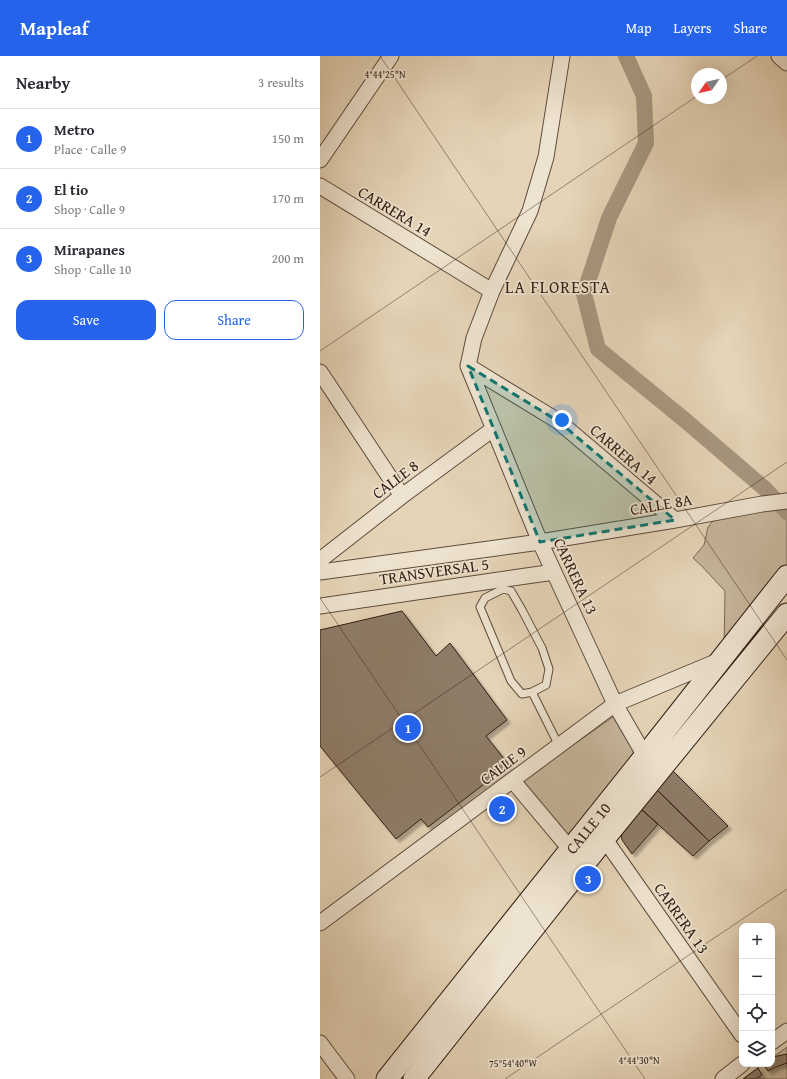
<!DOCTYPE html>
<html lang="en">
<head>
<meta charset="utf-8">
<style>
	:root { --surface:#fff; --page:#f7f7f7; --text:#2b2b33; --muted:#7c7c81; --line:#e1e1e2; --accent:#2563eb }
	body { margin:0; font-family:"Gentium Book Plus",serif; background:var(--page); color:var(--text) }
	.controls { position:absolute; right:12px; bottom:12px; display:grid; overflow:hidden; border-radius:8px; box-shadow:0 4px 16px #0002 }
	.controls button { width:36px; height:36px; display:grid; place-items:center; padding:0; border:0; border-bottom:1px solid var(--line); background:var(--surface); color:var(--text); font:20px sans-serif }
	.compass { position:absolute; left:371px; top:12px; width:36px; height:36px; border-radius:50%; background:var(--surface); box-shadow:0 4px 16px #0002; rotate:236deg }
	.you { position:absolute; left:242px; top:364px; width:14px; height:14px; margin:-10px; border:3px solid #fff; border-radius:50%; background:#1a73e8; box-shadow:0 0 0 6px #1a73e833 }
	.badge { display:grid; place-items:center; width:26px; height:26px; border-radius:50%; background:var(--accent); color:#fff; font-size:13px; font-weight:700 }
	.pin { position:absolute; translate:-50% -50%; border:2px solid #fff; box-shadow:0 1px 4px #0006 }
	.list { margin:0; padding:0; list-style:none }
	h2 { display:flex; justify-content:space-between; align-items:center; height:52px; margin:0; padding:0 16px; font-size:17px }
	h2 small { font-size:13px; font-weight:400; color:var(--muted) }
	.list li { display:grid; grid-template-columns:26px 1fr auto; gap:12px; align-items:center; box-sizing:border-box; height:60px; padding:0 16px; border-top:1px solid var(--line) }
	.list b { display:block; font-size:15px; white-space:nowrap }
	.list p { margin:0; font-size:13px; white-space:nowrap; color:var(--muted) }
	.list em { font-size:13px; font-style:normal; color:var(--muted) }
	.actions { display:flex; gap:8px; padding:12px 16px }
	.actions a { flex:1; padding:9px 0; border:1px solid var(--accent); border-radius:12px; text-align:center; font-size:14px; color:var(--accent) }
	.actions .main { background:var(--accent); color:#fff }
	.icon { flex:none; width:22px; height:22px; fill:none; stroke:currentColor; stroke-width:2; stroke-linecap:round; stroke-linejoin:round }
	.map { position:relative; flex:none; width:467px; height:1023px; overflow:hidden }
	header { display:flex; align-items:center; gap:24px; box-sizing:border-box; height:56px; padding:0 20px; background:var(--accent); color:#fff }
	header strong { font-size:19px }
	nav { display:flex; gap:22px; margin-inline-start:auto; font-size:14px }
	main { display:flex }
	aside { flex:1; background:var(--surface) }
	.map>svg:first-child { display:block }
	.green { fill:#c6b59b; stroke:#7b6956 }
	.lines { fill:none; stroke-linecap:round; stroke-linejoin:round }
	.canal { stroke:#a7967f; stroke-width:16 }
	.building { fill:#8e7c68; stroke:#301d12; filter:url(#shadow) }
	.service-casing { stroke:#5d4b3b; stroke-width:9 }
	.minor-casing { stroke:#5d4b3b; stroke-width:17 }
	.secondary-casing { stroke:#301d12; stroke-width:23 }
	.service { stroke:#eee3d0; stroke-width:7 }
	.minor { stroke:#eee3d0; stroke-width:15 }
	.secondary { stroke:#eee3d0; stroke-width:21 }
	.marked { fill:#0f766e; fill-opacity:0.2; stroke:#0f766e; stroke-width:3; stroke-dasharray:8 5; stroke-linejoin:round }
	.ticks { fill:none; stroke:#301d12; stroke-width:1; stroke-opacity:0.45 }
	.labels { text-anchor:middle; stroke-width:3.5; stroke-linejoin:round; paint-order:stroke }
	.street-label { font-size:16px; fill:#301d12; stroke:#eee3d0 }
	.neighbourhood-label { font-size:17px; letter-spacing:1px; fill:#301d12; stroke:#eee3d0 }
	.ticks-label { font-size:10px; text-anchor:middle; fill:#301d12; stroke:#eee3d0; stroke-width:3.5; stroke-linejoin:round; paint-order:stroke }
</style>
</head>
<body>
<header>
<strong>Mapleaf</strong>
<nav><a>Map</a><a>Layers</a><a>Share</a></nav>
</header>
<main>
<aside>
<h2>Nearby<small>3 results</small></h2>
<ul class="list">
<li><span class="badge">1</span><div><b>Metro</b><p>Place · Calle 9</p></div><em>150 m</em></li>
<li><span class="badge">2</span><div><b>El tio</b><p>Shop · Calle 9</p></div><em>170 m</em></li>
<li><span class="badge">3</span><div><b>Mirapanes</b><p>Shop · Calle 10</p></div><em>200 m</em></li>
</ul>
<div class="actions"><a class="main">Save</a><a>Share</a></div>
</aside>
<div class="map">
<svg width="467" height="1023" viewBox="0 0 467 1023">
	<defs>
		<filter id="shadow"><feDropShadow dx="3.5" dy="3.5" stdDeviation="1" flood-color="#0004"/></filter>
	</defs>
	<rect width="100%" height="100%" fill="#e5d4b7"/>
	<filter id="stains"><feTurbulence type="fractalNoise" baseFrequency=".005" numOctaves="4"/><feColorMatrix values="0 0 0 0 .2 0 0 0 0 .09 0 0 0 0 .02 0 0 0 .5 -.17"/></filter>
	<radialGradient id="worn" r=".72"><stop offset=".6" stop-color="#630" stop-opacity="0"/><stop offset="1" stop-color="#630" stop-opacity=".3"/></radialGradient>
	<path class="green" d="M467,450V514L404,594L405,535C394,524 385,512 373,502L384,489L388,471L393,465L438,453Z
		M293,661L317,701L251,784L202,725Z
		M467,991V1023H423L443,1008H452V1002Z"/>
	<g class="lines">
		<path class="canal" d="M306,0L324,40L326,87L289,162L264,238L278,293L366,365L444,432L467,456"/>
	</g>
	<path class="building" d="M82,555L116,600L130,587L187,664L166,680L189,709L108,771L101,763L76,783L0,690V574Z
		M353,715L408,770L389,785L337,734Z
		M337,734L389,785L373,800L321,753Z
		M321,753L338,768L312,798L302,784L301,776Z
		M467,998V1007L456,1011L448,1015L443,1008H452L453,1001Z
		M438,1012L442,1019L436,1023H423Z"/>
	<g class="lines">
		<g class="service-casing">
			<path id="service" d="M183,533L191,535L202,554L222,592L229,613L226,629L212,636L202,638L191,625L160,551L165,542Z
				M212,636L239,690"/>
		</g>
		<g class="minor-casing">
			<path id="minor" d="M459,0L467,7
				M0,104L71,0
				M0,130L172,235
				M148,310L220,486L295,648L325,700L330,706
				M148,310L154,282L172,235L210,155L226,101L242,0
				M148,310L238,365L355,464
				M0,316L82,440
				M0,504L82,440L173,373
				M0,516L220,486L355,464L442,448L467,445
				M0,550L234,516
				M193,725L250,793
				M279,775L422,979
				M0,867L295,648L398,605
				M452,986L467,975
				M0,987L27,1023
				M403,1023L422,1008"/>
		</g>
		<g class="secondary-casing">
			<path id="secondary" d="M67,1023L325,700L467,520
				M94,1023L284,783L467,558"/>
		</g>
		<use href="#service" class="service"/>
		<use href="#minor" class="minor"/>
		<use href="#secondary" class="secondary"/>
	</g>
	<path class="marked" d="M148,310L238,365L355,464L220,486Z"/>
	<path class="ticks" d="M60,0L467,604M401,24L437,0M0,295L377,40M0,542L325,1023M0,721L467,406M185,1023L467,833"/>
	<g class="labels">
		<g class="street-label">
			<text transform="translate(75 155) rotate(31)" y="6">CARRERA 14</text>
			<text transform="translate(304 398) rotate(41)" y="6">CARRERA 14</text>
			<text transform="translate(75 423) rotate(-37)" y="6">CALLE 8</text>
			<text transform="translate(341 448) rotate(-10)" y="6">CALLE 8A</text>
			<text transform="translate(114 515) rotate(-8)" y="6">TRANSVERSAL 5</text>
			<text transform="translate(256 520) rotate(65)" y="6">CARRERA 13</text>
			<text transform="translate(183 709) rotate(-37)" y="6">CALLE 9</text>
			<text transform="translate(268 772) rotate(-51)" y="6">CALLE 10</text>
			<text transform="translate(362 862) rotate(55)" y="6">CARRERA 13</text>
		</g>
		<g class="neighbourhood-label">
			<text x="238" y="237">LA FLORESTA</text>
		</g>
	</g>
	<g class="ticks-label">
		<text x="65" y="22">4°44'25"N</text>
		<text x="319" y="1008">4°44'30"N</text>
		<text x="193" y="1011">75°54'40"W</text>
	</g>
	<rect width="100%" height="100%" filter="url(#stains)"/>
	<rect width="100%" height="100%" fill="url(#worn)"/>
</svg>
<div class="controls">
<button>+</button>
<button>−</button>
<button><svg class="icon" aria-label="locate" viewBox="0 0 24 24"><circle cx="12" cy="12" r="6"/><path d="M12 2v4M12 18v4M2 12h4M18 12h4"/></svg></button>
<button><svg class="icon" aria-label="layers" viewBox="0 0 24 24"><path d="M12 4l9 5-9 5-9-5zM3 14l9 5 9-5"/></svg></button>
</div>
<svg class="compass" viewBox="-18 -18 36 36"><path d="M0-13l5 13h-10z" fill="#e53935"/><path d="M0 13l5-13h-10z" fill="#7c7c81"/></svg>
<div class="you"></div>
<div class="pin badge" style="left:88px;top:672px">1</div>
<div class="pin badge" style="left:182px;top:753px">2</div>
<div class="pin badge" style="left:268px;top:823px">3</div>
</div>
</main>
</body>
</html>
